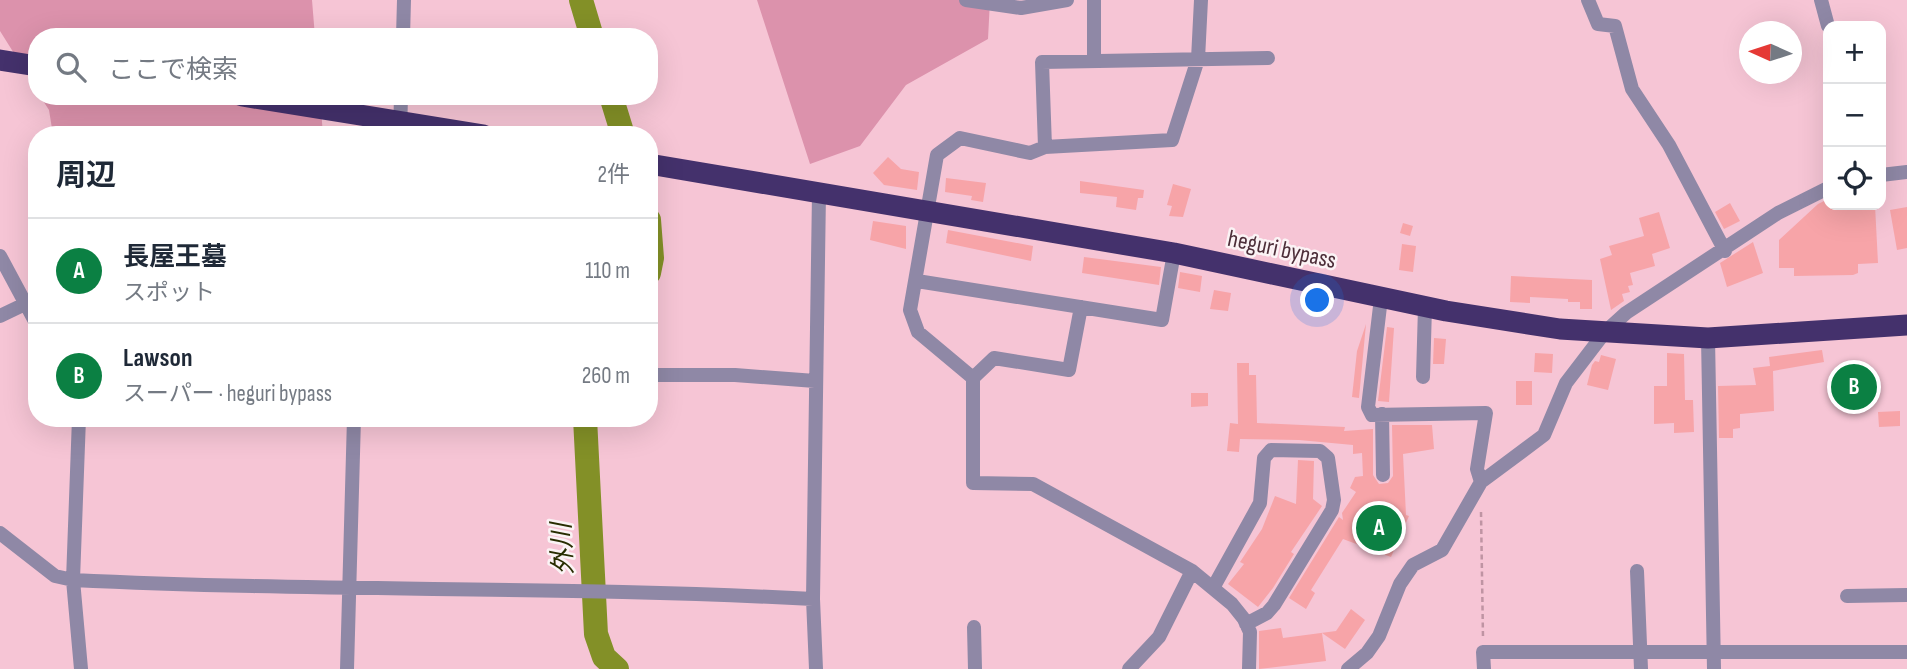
<!DOCTYPE html>
<html lang="ja">
<head>
<meta charset="utf-8">
<style>
	:root { --surface:#fff; --page:#f6f6f7; --text:#1f2937; --muted:#747a83; --line:#e0e1e3; --accent:#0b8043 }
	body { margin:0; font-family:"Sofia Sans Condensed","Noto Sans JP",sans-serif; background:var(--page); color:var(--text) }
	.controls { position:absolute; right:21px; top:21px; display:grid; overflow:hidden; border-radius:14px; box-shadow:0 7px 28px #0002 }
	.controls button { width:63px; height:63px; display:grid; place-items:center; padding:0; border:0; border-bottom:2px solid var(--line); background:var(--surface); color:var(--text); font:35px sans-serif }
	.compass { position:absolute; left:1739px; top:21px; width:63px; height:63px; border-radius:50%; background:var(--surface); box-shadow:0 7px 28px #0002; rotate:273deg }
	.you { position:absolute; left:1318px; top:301px; width:24px; height:24px; margin:-18px; border:5px solid #fff; border-radius:50%; background:#1a73e8; box-shadow:0 0 0 10px #1a73e833 }
	.badge { display:grid; place-items:center; width:46px; height:46px; border-radius:50%; background:var(--accent); color:#fff; font-size:23px; font-weight:700 }
	.pin { position:absolute; translate:-50% -50%; border:4px solid #fff; box-shadow:0 2px 7px #0006 }
	.list { margin:0; padding:0; list-style:none }
	h2 { display:flex; justify-content:space-between; align-items:center; height:91px; margin:0; padding:0 28px; font-size:30px }
	h2 small { font-size:23px; font-weight:400; color:var(--muted) }
	.list li { display:grid; grid-template-columns:46px 1fr auto; gap:21px; align-items:center; box-sizing:border-box; height:105px; padding:0 28px; border-top:2px solid var(--line) }
	.list b { display:block; font-size:26px; white-space:nowrap }
	.list p { margin:0; font-size:23px; white-space:nowrap; color:var(--muted) }
	.list em { font-size:23px; font-style:normal; color:var(--muted) }
	.icon { flex:none; width:38px; height:38px; fill:none; stroke:currentColor; stroke-width:2; stroke-linecap:round; stroke-linejoin:round }
	.map { position:relative; flex:none; width:1907px; height:669px; overflow:hidden }
	.search { position:absolute; background:var(--surface); box-shadow:0 7px 28px #0002; left:28px; top:28px; width:630px; height:77px; display:flex; align-items:center; gap:18px; box-sizing:border-box; padding:0 24px; border-radius:28px; color:var(--muted); font-size:26px }
	.panel { position:absolute; background:var(--surface); box-shadow:0 7px 28px #0002; left:28px; top:126px; width:630px; height:301px; border-radius:28px }
	.map>svg:first-child { display:block }
	.green { fill:#dc92ac }
	.lines { fill:none; stroke-linecap:round; stroke-linejoin:round }
	.river { stroke:#839027; stroke-width:24 }
	.building { fill:#f7a4a8 }
	.path { stroke:#bf94a3; stroke-width:2.5; stroke-dasharray:5 3.5; stroke-linecap:butt }
	.street { stroke:#8f88a6; stroke-width:14 }
	.highway { stroke:#44316c; stroke-width:21 }
	.labels { text-anchor:middle; stroke-width:5; stroke-linejoin:round; paint-order:stroke }
	.street-label { font-size:24px; fill:#4d2e39; stroke:#fbf3f5 }
	.water-label { font-size:26px; font-style:italic; fill:#282d01; stroke:#fbf3f5 }
</style>
</head>
<body>
<div class="map">
<svg width="1907" height="669" viewBox="0 0 1907 669">
	<rect width="100%" height="100%" fill="#f6c5d5"/>
	<path class="green" d="M0,0H312L315,37H37V90L0,31Z
		M757,0H990L988,39L906,85L860,146L810,164Z
		M40,96H320L323,135H53L49,110Z"/>
	<g class="lines">
		<path class="river" d="M581,0L592,37
			M611,96L623,135
			M649,220L652,258L649,273
			M585,418L596,634L604,657L617,669"/>
	</g>
	<path class="building" d="M888,157L901,169L919,172L917,190L884,185L873,173Z
		M946,178L986,183L983,202L971,200L972,196L945,192Z
		M1080,181L1144,190L1143,198H1138L1136,210L1116,207L1117,197L1080,193Z
		M1173,184L1191,189L1183,217L1169,216L1172,206L1167,205Z
		M1828,199V205H1875L1878,263L1858,264V273L1853,275L1794,276V268H1779V240L1818,204Z
		M1730,203L1740,221L1724,229L1715,212Z
		M1907,207V248L1897,250L1890,210Z
		M1659,212L1670,248L1652,254L1655,266L1630,273L1633,285L1628,286L1630,292L1622,294L1624,301L1611,310L1600,259L1612,255L1609,246L1644,236L1639,218Z
		M873,221L906,226V249L870,240Z
		M1403,223L1413,226L1410,236L1400,233Z
		M948,230L1033,246L1031,261L946,243Z
		M1753,242L1763,273L1727,287L1720,263Z
		M1402,244L1416,246L1413,272L1399,270Z
		M1084,257L1161,267L1159,285L1082,273Z
		M1180,272L1202,276L1200,292L1178,288Z
		M1511,276L1592,280V309H1580V302H1568V299L1530,297V303L1510,302Z
		M1214,290L1231,293L1228,311L1210,309Z
		M1366,324L1359,398L1352,397L1357,351Z
		M1387,327L1394,328L1389,402L1378,401Z
		M1434,338L1446,339L1444,364H1433Z
		M1822,350L1824,362L1773,371L1774,411L1740,414V428L1733,429V438H1719L1718,386L1756,385L1753,368L1770,366L1769,357Z
		M1535,353L1553,354L1552,373L1534,372Z
		M1667,353L1684,354L1685,400H1693L1694,432L1674,433V423L1654,424V386H1667Z
		M1601,355L1616,359L1608,390L1587,385L1592,365L1595,361L1599,362Z
		M1237,363H1249V375H1256L1257,423L1345,427L1344,431L1373,429V475L1379,484L1388,483L1393,476L1392,425H1432L1434,449L1403,454L1406,515L1409,516L1391,557L1343,539L1311,590L1315,593L1306,609L1289,598L1339,517L1343,520L1342,513L1356,492L1350,488L1355,477L1363,476L1362,453L1353,454V445L1299,440L1240,439L1239,452L1227,451L1230,423L1238,424Z
		M1869,375L1870,397L1838,398L1837,377Z
		M1516,381H1532V405H1516Z
		M1191,393H1208V406L1191,407Z
		M1900,411V426L1879,427L1878,412Z
		M1298,460L1314,461L1313,499L1322,506L1291,552L1294,554L1273,588L1258,607L1228,584L1244,564L1240,562L1262,529L1275,496L1296,504Z
		M1351,609L1365,620L1345,649L1322,633L1326,661L1259,669V631L1281,628L1283,638L1336,631Z"/>
	<g class="lines">
		<path class="path" d="M1481,512L1483,638"/>
		<path class="street" d="M966,0L1021,8L1067,0
			M1201,0L1198,59L1172,140L1045,147L1030,153L960,138L937,155L910,310L918,332L973,378V483L1033,484L1192,571L1232,604L1244,619L1250,632L1249,669
			M1588,0L1598,24L1615,26L1632,89L1669,145L1725,251
			M1821,0L1828,26
			M403,37L404,0
			M1094,61V0
			M400,135L401,96
			M1045,147L1042,62L1268,58
			M1881,175L1907,172
			M0,256L37,325
			M917,281L1162,320L1174,253
			M1381,298L1368,407L1372,415L1486,413L1477,469L1481,482
			M0,316L25,304
			M1708,338L1714,669
			M649,375H735L815,381
			M1423,377L1425,307
			M973,378L994,358L1069,370L1081,307
			M1382,414L1383,475
			M79,418L73,580L81,669
			M0,533L55,576L73,580C320,592 566,586 813,599
			M1637,571L1641,669
			M1213,588L1260,503L1264,458L1271,450L1320,451L1328,458L1334,500L1332,510L1274,605L1267,613L1246,624
			M1847,596L1907,595
			M974,627L975,669
			M347,669L354,418
			M816,669L813,599L819,193
			M1129,669L1159,637L1192,571
			M1348,669L1367,653L1379,636L1400,584L1413,565L1442,550L1481,482L1544,435L1566,383L1605,332L1626,313L1778,213L1828,188
			M1484,669L1483,652H1907"/>
		<path class="highway" d="M0,60L37,66
			M242,96L484,135
			M649,164L1174,253L1446,311L1560,329L1708,338L1907,325"/>
	</g>
	<g class="labels">
		<g class="street-label">
			<text transform="translate(1282 249) rotate(12)" y="8">heguri bypass</text>
		</g>
		<g class="water-label">
			<text transform="translate(562 549) rotate(-93)" y="9">外川</text>
		</g>
	</g>
</svg>
<div class="controls">
<button>+</button>
<button>−</button>
<button><svg class="icon" aria-label="locate" viewBox="0 0 24 24"><circle cx="12" cy="12" r="6"/><path d="M12 2v4M12 18v4M2 12h4M18 12h4"/></svg></button>
</div>
<svg class="compass" viewBox="-18 -18 36 36"><path d="M0-13l5 13h-10z" fill="#e53935"/><path d="M0 13l5-13h-10z" fill="#747a83"/></svg>
<div class="you"></div>
<div class="pin badge" style="left:1379px;top:528px">A</div>
<div class="pin badge" style="left:1854px;top:387px">B</div>
<div class="search"><svg class="icon" aria-label="search" viewBox="0 0 24 24"><circle cx="10" cy="10" r="6"/><path d="M15 15l6 6"/></svg>ここで検索</div>
<section class="panel">
<h2>周辺<small>2件</small></h2>
<ul class="list">
<li><span class="badge">A</span><div><b>長屋王墓</b><p>スポット</p></div><em>110 m</em></li>
<li><span class="badge">B</span><div><b>Lawson</b><p>スーパー · heguri bypass</p></div><em>260 m</em></li>
</ul>
</section>
</div>
</body>
</html>
